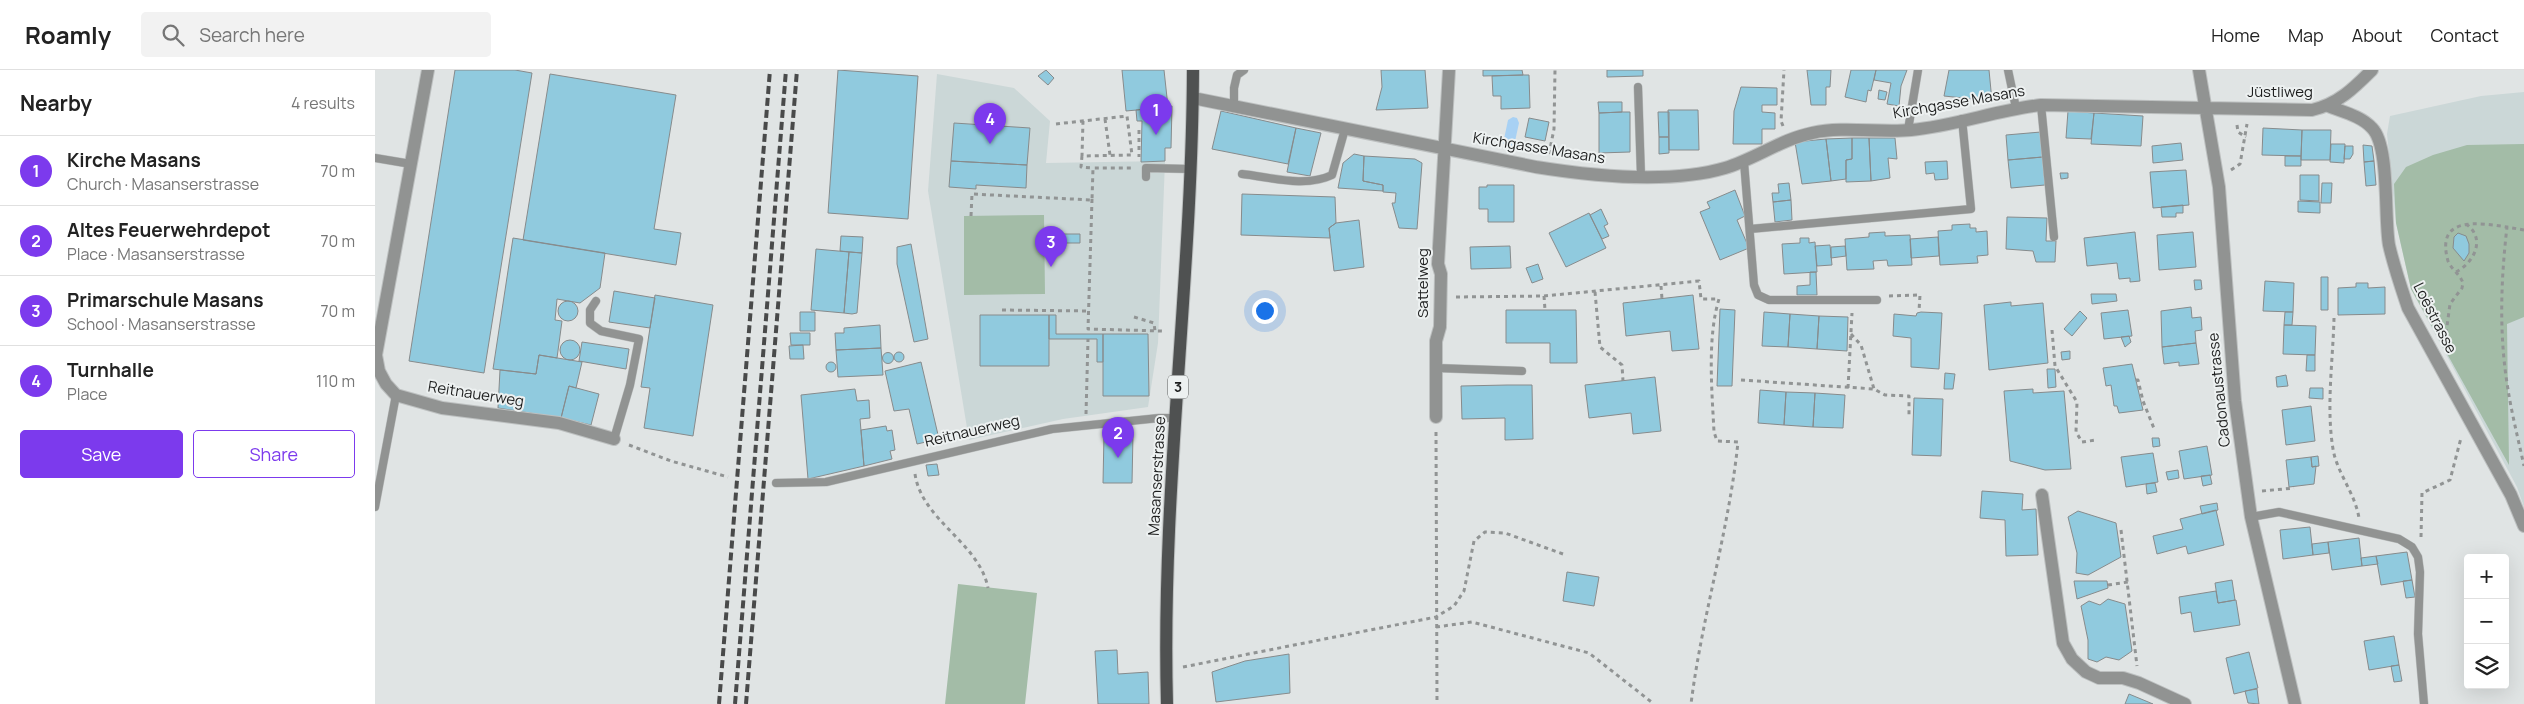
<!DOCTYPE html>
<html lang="en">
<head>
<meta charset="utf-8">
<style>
	:root { --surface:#fff; --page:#f2f2f2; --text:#222; --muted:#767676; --line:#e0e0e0; --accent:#7c3aed }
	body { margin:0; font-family:Manrope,sans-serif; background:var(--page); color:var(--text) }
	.controls { position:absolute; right:15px; bottom:15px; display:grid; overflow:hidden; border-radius:5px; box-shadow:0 5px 20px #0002 }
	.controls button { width:45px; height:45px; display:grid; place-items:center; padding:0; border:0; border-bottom:1px solid var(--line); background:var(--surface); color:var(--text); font:25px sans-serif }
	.you { position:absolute; left:889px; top:240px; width:18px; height:18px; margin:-12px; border:4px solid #fff; border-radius:50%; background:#1a73e8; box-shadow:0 0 0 8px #1a73e833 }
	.badge { display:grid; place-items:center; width:32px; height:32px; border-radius:50%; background:var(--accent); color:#fff; font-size:16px; font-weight:700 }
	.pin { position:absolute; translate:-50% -41px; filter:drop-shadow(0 1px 2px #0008) }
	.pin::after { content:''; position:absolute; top:26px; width:18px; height:15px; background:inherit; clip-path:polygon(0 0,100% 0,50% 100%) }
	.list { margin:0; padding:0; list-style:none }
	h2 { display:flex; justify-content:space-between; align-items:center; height:65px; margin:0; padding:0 20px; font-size:21px }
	h2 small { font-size:16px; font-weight:400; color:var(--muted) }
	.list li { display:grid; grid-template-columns:32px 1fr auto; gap:15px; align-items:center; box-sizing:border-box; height:70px; padding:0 20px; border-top:1px solid var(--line) }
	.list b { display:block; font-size:19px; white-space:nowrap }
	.list p { margin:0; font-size:16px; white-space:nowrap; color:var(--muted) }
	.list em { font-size:16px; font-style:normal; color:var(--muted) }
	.actions { display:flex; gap:10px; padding:15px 20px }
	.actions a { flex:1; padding:11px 0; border:1px solid var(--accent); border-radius:5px; text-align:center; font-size:18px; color:var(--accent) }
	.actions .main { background:var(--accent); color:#fff }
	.icon { flex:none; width:28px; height:28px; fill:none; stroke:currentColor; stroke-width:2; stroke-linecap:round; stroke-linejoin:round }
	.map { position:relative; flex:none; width:2149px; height:634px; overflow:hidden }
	header { display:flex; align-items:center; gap:30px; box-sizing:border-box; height:70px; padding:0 25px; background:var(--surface); border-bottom:1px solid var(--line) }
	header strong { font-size:24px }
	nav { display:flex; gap:28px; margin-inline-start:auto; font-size:18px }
	.search { width:350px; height:45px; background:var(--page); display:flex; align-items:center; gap:12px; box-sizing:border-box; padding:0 18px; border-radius:5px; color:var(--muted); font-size:19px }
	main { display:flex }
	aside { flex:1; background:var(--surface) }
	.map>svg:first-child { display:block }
	.built { fill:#cbd7d7 }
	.green { fill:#a3bca7 }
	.water { fill:#a8d1f4 }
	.building { fill:#90cade; stroke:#878b8c }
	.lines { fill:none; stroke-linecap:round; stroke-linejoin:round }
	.lane-casing { stroke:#bdc0c0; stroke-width:9 }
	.street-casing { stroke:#bdc0c0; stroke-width:14 }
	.primary-casing { stroke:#bdc0c0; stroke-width:14 }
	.path { stroke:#919494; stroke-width:3; stroke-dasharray:4 4; stroke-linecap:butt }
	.lane { stroke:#919392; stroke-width:8 }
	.street { stroke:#919392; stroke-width:12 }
	.primary { stroke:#4f5151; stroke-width:12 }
	.rail { stroke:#494a4a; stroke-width:4; stroke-dasharray:8 4; stroke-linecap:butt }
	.labels { text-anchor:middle; stroke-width:4; stroke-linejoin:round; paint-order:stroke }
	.shield { fill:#edf1f1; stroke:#5b5d5d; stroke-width:1 }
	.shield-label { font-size:14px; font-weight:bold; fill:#1c1d1d }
	.street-label { font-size:15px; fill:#1c1d1d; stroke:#edf1f1 }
</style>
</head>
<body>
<header>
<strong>Roamly</strong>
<div class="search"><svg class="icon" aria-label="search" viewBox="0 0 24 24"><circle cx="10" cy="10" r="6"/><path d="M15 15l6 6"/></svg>Search here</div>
<nav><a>Home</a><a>Map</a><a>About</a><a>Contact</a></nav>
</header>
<main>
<aside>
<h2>Nearby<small>4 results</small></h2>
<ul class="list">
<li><span class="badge">1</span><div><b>Kirche Masans</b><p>Church · Masanserstrasse</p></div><em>70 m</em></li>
<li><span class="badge">2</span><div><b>Altes Feuerwehrdepot</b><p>Place · Masanserstrasse</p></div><em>70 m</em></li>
<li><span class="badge">3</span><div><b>Primarschule Masans</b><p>School · Masanserstrasse</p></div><em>70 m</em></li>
<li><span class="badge">4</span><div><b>Turnhalle</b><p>Place</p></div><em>110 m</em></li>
</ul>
<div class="actions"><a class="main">Save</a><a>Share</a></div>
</aside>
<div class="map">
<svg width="2149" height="634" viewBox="0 0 2149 634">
	<rect width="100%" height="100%" fill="#e0e4e4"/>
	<path class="built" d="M562,4L639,18L675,51L671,93L790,91L783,273L773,337L688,349L594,370L553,121Z
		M2149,22V437L2142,417L2036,219L2021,153L2012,64L2015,46L2106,26Z"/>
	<path class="green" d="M2149,74V247L2132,254L2134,395L2036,219L2021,153L2019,114L2031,97L2058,85L2092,75Z
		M669,145L670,224L589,225V146Z
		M583,514L662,523L650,634H570Z"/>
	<path class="water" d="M1138,47L1142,48L1144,53L1139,76L1128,74L1133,50Z"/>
	<path class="building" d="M80,0H140L157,3L109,303L34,291Z
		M463,0L543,6L533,149L453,143Z
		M671,0L679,8L673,15L663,6Z
		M747,0H789L793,37L751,41Z
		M1006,0H1050L1053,38L1001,40L1007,17Z
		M1108,0H1147L1148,5L1108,6Z
		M1232,0H1268V6L1232,7Z
		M1432,0H1456L1455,17H1451V35H1436Z
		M1476,0H1501L1496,21L1493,20L1491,32L1470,27Z
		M1501,0H1532L1526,16L1524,36L1512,34L1516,13L1499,10Z
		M1574,0H1614L1617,31L1569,26Z
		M175,4L301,25L279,159L306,163L301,195L148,170Z
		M1148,5H1154L1155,38L1126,39V26H1118L1117,6Z
		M1366,17L1402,18V35H1387V42L1400,43V59H1387V74H1358L1359,41Z
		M1504,20L1512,22L1510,30L1503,29Z
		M1223,32H1247V42L1224,43Z
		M797,36L796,78H790V91L766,92L767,51H762L761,40Z
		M1293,40H1323L1324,80H1294Z
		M846,41L921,58L913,94L837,79Z
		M1693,41L1719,43L1716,69L1691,68Z
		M1247,42H1255V82L1224,83V43Z
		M1283,42H1294V67H1284Z
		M1719,43L1768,46L1766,76L1716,74Z
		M1154,48L1174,52L1170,71L1150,67Z
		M579,53L655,58L652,95L576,91Z
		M921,58L946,63L935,106L912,102Z
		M1888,58L1927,60L1926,86L1887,85Z
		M1927,60H1956L1955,90H1926Z
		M1666,62L1668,87L1633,90L1631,65Z
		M1284,67H1294V83L1284,84Z
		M1477,68V89L1471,90V109L1456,111L1451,69Z
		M1477,68H1494L1496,111L1471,112V90L1477,89Z
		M1494,68H1520L1522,89L1513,88L1515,108L1496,111Z
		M1451,69L1456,111L1427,114L1420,72Z
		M1806,73L1808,90L1778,93L1777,76Z
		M1956,74H1970L1969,93L1955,92Z
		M1988,75L1997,76L1999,91L1989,92Z
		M1970,76H1978V84L1975,89H1969Z
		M979,84L989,86L988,111L1008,115V121L963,118L968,93Z
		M989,86L1040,89L1047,93L1042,159L1024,158L1017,133H1020L1021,123L1008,122V115L988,111Z
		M1910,86H1926V96H1910Z
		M1668,87L1670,115L1636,118L1633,90Z
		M576,91L652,95L651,118L601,115V119L574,117Z
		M1572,91L1573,109L1560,110L1559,103L1551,104L1550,92Z
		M1999,91L2001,115L1991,116L1989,92Z
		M1811,100L1814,135L1778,138L1775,102Z
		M1685,103H1693V108L1686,109Z
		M1925,105H1944V131L1925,130Z
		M1414,113L1416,130L1398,132L1397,123H1404L1403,114Z
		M1947,113H1957L1956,133H1946Z
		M1112,115H1139V152H1113V139H1104V117H1112Z
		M1360,120L1370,146L1362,150L1374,178L1345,190L1325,142L1335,138L1332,132Z
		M867,124L960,127L961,153L954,158L955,168L866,165Z
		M1416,130L1417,150L1400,152L1398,132Z
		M1923,131L1945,132V143L1923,142Z
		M1808,135V143H1801V147H1787L1786,137Z
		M1226,139L1233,154L1229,156L1234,166L1227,169L1215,145Z
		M1214,143L1231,178L1191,197L1174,163Z
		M1632,147L1672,148L1671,171H1681L1680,192H1661L1658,181L1631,179Z
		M984,150L989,197L959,201L954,158L961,153Z
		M1595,154V158H1601V162L1612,161L1613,185L1602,186L1603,193L1565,195L1563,161L1577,160V155Z
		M1510,162V166L1535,165L1537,195L1513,196L1512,190L1498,191L1499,199L1472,200L1470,169L1494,167V163Z
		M1760,162L1765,211L1755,212V208L1744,209L1742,193L1712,196L1709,168Z
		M1818,162L1821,197L1784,200L1782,165Z
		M2083,163L2091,166L2094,174V183L2089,191L2078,178L2079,167Z
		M683,164H705V173H683Z
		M466,166L488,167L487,183L465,181Z
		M1563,167L1564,186L1536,188L1535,169Z
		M138,168L230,183L225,218L205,233L182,229L180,250L187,251L182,288L164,285L161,304L118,299Z
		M1425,168H1434V173L1440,172L1442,202L1409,204L1407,174L1425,173Z
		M536,174L553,269L539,272L522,194V177Z
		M1455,175L1457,195L1442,196L1440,176Z
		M1135,176L1136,198L1096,199L1095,177Z
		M1470,176L1471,186L1456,188V177Z
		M441,179L474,182L469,243L436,240Z
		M474,182L487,183L482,243L477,244L469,243Z
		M1163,194L1168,209L1157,213L1151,198Z
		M1435,202H1441L1442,225H1422V216L1435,215Z
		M1946,207H1953V240H1946Z
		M1819,210H1826L1827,219L1820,220Z
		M1890,211L1919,213L1918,242L1888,241Z
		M1981,213H1993V218L2010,217V244L1963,245V218L1981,217Z
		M239,221L280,228L275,258L234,252Z
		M1716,224H1741L1742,231L1717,234Z
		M280,225L338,235L318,366L269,358L275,318L266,317Z
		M1318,225L1324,279L1297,281L1295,261L1251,266L1248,233Z
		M183 241a10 10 0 1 1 20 0a10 10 0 1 1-20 0Z
		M1636,232V236L1668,233L1673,293L1614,300L1609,235Z
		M1816,237L1817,248L1826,247L1827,260L1820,261L1821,273L1787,277L1786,241Z
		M1345,239L1360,240L1357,316H1342Z
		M1131,240H1201L1202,293H1175V273H1131Z
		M1753,240L1757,266L1729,269L1726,243Z
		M1705,241L1712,248L1697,266L1689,259Z
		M425,242H440V261H425Z
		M1389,242L1415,244L1413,277L1387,276Z
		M1546,242L1567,243L1564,299L1536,297V268L1518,266L1519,244L1541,246L1542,243Z
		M1910,242H1918L1917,255H1909Z
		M1415,244L1444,246L1442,279L1413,277Z
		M605,245H674V296H605Z
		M674,245H681V264H728V292H722V269H674Z
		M1444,246L1473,247L1472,281L1442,279Z
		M505,255L506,278L461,280L460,263H469V258Z
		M1909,255L1941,256L1940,285L1908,284Z
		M415,263H435V275H416Z
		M728,264H773L774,326H728Z
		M1754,266L1756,272L1750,277L1746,267Z
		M185 280a10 10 0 1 1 20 0a10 10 0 1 1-20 0Z
		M207,272L254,279L251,299L204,291Z
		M1821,273L1824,294L1804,296V292L1789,294L1787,277Z
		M428,275L429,289H415L414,276Z
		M506,278L508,305L463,307L461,280Z
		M1695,281V289L1687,290L1686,282Z
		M519 287a5 5 0 1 1 10 0a5 5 0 1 1-10 0Z
		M507.5 288a5.5 5.5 0 1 1 11 0a5.5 5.5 0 1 1-11 0Z
		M164,285L207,292L201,318L194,316L186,348L123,338L125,300L161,304Z
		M1932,285H1940V301H1931Z
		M546,292L564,369L542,374L534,339L519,341L510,301Z
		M451 297a5 5 0 1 1 10 0a5 5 0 1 1-10 0Z
		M1757,294L1768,340L1744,343L1742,336H1739L1736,315L1731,316L1728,298Z
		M1672,299H1680L1681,317L1673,318Z
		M1570,303L1580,304L1578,319H1569Z
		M1911,305L1913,316L1902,317L1901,307Z
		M1280,307L1286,361L1258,364L1256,343L1214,348L1210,315Z
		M1132,315H1157L1158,369L1130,370V348L1087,349L1086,316Z
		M194,316L224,324L216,355L186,348Z
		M1935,318H1948V329L1934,328Z
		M480,319L482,331L494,330L495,348L485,349L489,396L433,409L426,325Z
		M1658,319V323L1689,321L1696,399L1670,400L1635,391L1629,321Z
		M1385,320L1411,322L1409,355L1383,353Z
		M1411,322L1440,323L1438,357L1409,355Z
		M1440,323L1470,325L1468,358L1438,357Z
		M1539,328L1568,329L1566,386L1537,385Z
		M1936,336L1940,371L1911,375L1907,340Z
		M511,356L512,361L517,360L520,380L515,381L517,389L489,396L486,360Z
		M729,364H758L757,413H728Z
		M1777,368H1784L1785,376L1778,377Z
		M1832,376L1837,405L1809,409L1804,381Z
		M1778,383L1783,412L1751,417L1746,387Z
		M1943,386L1944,396L1937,397L1936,387Z
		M1936,387L1937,397L1941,396L1939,414L1914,417L1911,390Z
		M562,394L564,405L553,406L551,395Z
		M1803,400L1804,408L1793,410L1791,402Z
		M1835,405L1837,414L1828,416L1826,406Z
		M1780,413L1782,422L1772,424L1771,414Z
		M1607,421L1648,424L1647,440L1661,439L1663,485L1631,486L1630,450L1605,448Z
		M1842,433L1843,440L1827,444L1825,436Z
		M1841,440L1849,475L1813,484L1811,476L1782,484L1778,466L1808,459L1805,449Z
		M1703,441L1741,453L1746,487L1713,505L1701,503L1702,483L1693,447Z
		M1935,457L1938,485L1908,489L1905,460Z
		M1984,468L1987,496L1957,500L1953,472Z
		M1953,472L1954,483L1938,485L1937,474Z
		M2032,482L2037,510L2006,515L2001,486Z
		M2001,486L2003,494L1987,496L1986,488Z
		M1192,502L1224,507L1219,536L1188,531Z
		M1857,510L1860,530L1843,533L1840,513Z
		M2037,510L2040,527L2031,528L2028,511Z
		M1699,511H1732L1733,518L1702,529Z
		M1841,521L1843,533L1861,530L1865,555L1819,562L1816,542L1806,544L1804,527Z
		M1733,529L1750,534L1757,581L1744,590L1731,587L1722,592L1713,589V570L1706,536L1714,531L1725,535Z
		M2019,566L2024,595L1994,600L1989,571Z
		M742,580L743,604L773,602L774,634H723L720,581Z
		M1874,582L1883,618L1859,624L1851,588Z
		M914,584L915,623L841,632L837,602L870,591Z
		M2024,595L2027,611L2019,612L2016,596Z
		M1882,619L1884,634L1873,633L1870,621Z
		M1754,624L1778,634H1750Z"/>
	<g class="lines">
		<g class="lane-casing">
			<path id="lane" d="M1633,0L1641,38
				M1263,17L1266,106
				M1666,35L1679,167
				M859,36V18L862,5L869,0
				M1533,60L1543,0
				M0,88L36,94
				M1369,92L1379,215L1383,225L1394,230H1502
				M867,104C895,107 930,118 957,105L970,59
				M771,107V98L816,99
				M1375,159L1596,139L1587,49
				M221,231L215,240V253L226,261L264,269L255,315L239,369
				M1061,298L1147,301
				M401,413L451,412L677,359L784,348H801
				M0,437L21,325
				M1876,447L1904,442L2024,469L2037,477L2043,487L2045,502L2043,564L2049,634"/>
		</g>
		<g class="street-casing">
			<path id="street" d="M53,0L1,285L4,301L11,314L21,325L67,338L184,353L239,369
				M1824,0L1844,117L1860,331L1876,447L1920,634
				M818,28L1161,97C1217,106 1295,114 1350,98C1380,89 1407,69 1437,63C1469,56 1504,63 1536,60C1580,56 1622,40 1666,35L1937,40C1963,34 1979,18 1997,0
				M1953,36C1968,42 1986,46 1997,58C2015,76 2009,148 2014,175C2019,197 2026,217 2033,238L2136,425L2149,456
				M1061,347V271L1065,257L1066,204L1063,194L1074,0
				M1667,425L1688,573L1697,589L1711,602L1724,608H1748L1764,613L1810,634"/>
		</g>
		<g class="primary-casing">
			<path id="primary" d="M792,634C786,422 817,211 818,0"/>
		</g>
		<path class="path" d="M730,49L735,85
			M681,54L752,46L757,85L707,86L708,51
			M1862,55L1863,62L1871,67
			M1408,56L1406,51L1409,0
			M764,60V87
			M1174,84L1179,59L1180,0
			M707,86L706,97L718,98
			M1856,100L1865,94L1872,54
			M717,129L713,259L787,261
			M596,146L597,124L717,130L718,98H759
			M2149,160L2132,157C2126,208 2124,262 2132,313C2136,341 2143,368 2149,396
			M2081,202C2100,192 2111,168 2091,154
			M1286,216L1287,229
			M1220,222L1225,277L1247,295L1248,311
			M1169,226L1170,240
			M1514,226L1545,225L1544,241
			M1081,227L1169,226L1324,211L1326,229H1344C1332,268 1337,321 1339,362L1342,371L1363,372C1354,460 1327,546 1316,634
			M627,240L714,241
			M759,247L779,253L780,261
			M1959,248C1958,290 1951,337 1958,379C1962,403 1980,423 1984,448
			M1677,260L1680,296L1702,332L1701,362L1707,372L1721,370
			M1476,264L1486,275L1499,319
			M2070,271L2075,234L2087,218L2088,213C2085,204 2076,199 2073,191C2060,145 2104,153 2132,157
			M1366,310L1499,319L1510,325L1534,326V345
			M1761,310H1763L1768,331L1780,361
			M1473,318L1477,243
			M711,344L713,269
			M1061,362L1062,634
			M254,375L296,391L353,407
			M540,404C547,451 604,472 613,518
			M1887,421L1919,418
			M1746,460L1762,596
			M2046,467L2047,423L2075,410L2086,368
			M1733,515L1753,512
			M1061,557L1097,552L1214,583L1279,634
			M808,597L1061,547L1079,536L1089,521L1099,471L1110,462L1130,463L1188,484"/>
		<use href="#lane" class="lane"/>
		<use href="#street" class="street"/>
		<use href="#primary" class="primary"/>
		<path class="rail" d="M344,634L395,0
			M360,634L411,0
			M371,634L422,0"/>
	</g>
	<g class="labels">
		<rect class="shield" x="793" y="305.5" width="20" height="23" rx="4"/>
		<g class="shield-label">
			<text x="803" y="322">3</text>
		</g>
		<g class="street-label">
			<text x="1905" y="27">Jüstliweg</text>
			<text transform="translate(1584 32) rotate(-10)" y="5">Kirchgasse Masans</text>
			<text transform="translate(1164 78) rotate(9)" y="5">Kirchgasse Masans</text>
			<text transform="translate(1048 213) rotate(-90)" y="5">Sattelweg</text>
			<text transform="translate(2060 248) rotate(63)" y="5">Loëstrasse</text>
			<text transform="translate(1844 320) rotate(-96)" y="5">Cadonaustrasse</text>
			<text transform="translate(101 324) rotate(9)" y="5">Reitnauerweg</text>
			<text transform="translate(597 361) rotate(-13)" y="5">Reitnauerweg</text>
			<text transform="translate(782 406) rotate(-87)" y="5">Masanserstrasse</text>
		</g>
	</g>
</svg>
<div class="controls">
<button>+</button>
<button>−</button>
<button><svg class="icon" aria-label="layers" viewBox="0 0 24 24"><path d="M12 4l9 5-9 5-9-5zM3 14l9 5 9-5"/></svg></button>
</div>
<div class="you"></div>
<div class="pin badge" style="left:781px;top:65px">1</div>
<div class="pin badge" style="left:743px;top:388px">2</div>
<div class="pin badge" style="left:676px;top:197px">3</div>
<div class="pin badge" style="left:615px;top:74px">4</div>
</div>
</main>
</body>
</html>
